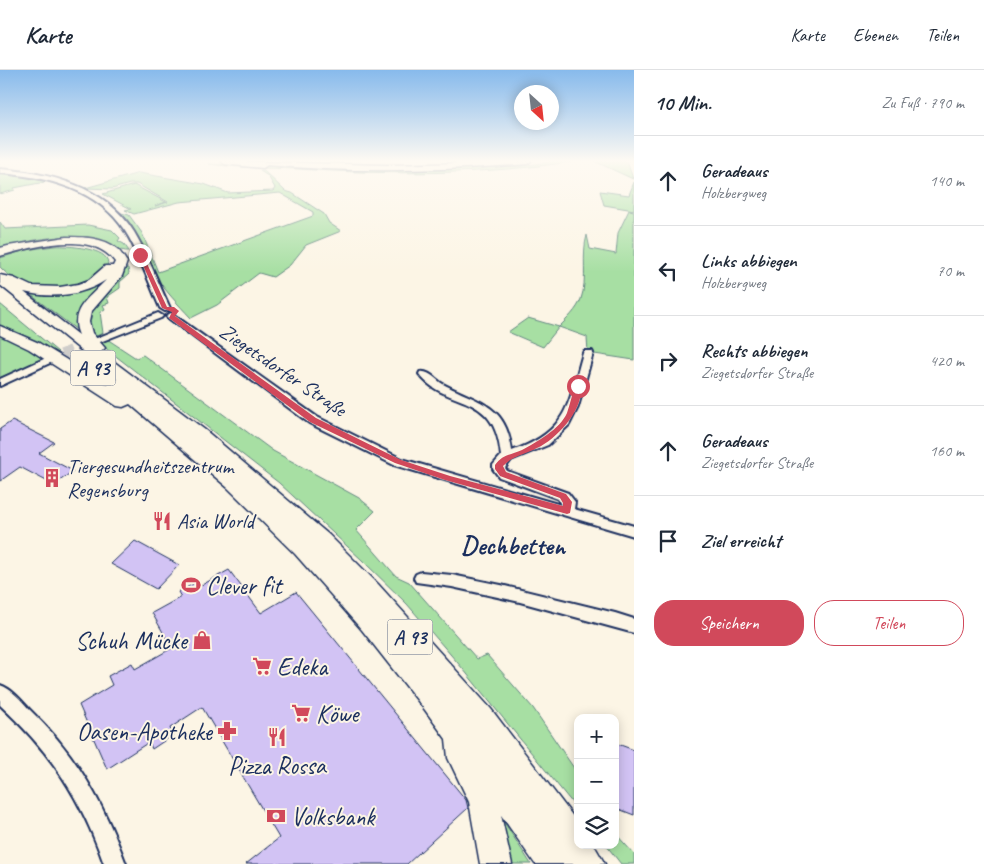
<!DOCTYPE html>
<html lang="de">
<head>
<meta charset="utf-8">
<style>
	:root { --surface:#fff; --page:#f2f2f3; --text:#1f2937; --muted:#747a83; --line:#e0e1e3; --accent:#d1495b }
	body { margin:0; font-family:Caveat,sans-serif; background:var(--page); color:var(--text) }
	.controls { position:absolute; right:15px; bottom:15px; display:grid; overflow:hidden; border-radius:10px; box-shadow:0 2px 12px #0003 }
	.controls button { width:45px; height:45px; display:grid; place-items:center; padding:0; border:0; border-bottom:1px solid var(--line); background:var(--surface); color:var(--text); font:25px sans-serif }
	.compass { position:absolute; left:514px; top:15px; width:45px; height:45px; border-radius:50%; background:var(--surface); box-shadow:0 2px 12px #0003; rotate:153deg }
	.stop { position:absolute; width:15px; height:15px; margin:-11px; border:4px solid #d1495b; border-radius:50%; background:#fff }
	.stop.end { background:#d1495b; border-color:#fff; box-shadow:0 1px 5px #0008 }
	.list { margin:0; padding:0; list-style:none }
	h2 { display:flex; justify-content:space-between; align-items:center; height:65px; margin:0; padding:0 20px; font-size:21px }
	h2 small { font-size:16px; font-weight:400; color:var(--muted) }
	.list li { display:grid; grid-template-columns:32px 1fr auto; gap:15px; align-items:center; box-sizing:border-box; height:90px; padding:0 20px; border-top:1px solid var(--line) }
	.list b { display:block; font-size:19px; white-space:nowrap }
	.list p { margin:0; font-size:16px; white-space:nowrap; color:var(--muted) }
	.list em { font-size:16px; font-style:normal; color:var(--muted) }
	.actions { display:flex; gap:10px; padding:15px 20px }
	.actions a { flex:1; padding:11px 0; border:1px solid var(--accent); border-radius:20px; text-align:center; font-size:18px; color:var(--accent) }
	.actions .main { background:var(--accent); color:#fff }
	.icon { flex:none; width:28px; height:28px; fill:none; stroke:currentColor; stroke-width:2; stroke-linecap:round; stroke-linejoin:round }
	.map { position:relative; flex:none; width:634px; height:794px; overflow:hidden }
	header { display:flex; align-items:center; gap:30px; box-sizing:border-box; height:70px; padding:0 25px; background:var(--surface); border-bottom:1px solid var(--line) }
	header strong { font-size:24px }
	nav { display:flex; gap:28px; margin-inline-start:auto; font-size:18px }
	main { display:flex }
	aside { flex:1; background:var(--surface) }
	.map>svg:first-child { display:block }
	.green { fill:#a7dfa3; stroke:#618780 }
	.building { fill:#d2c3f4; stroke:#1b2f5e }
	.lines { fill:none; stroke-linecap:round; stroke-linejoin:round }
	.minor-tunnel-far1 { stroke:#cfcdca; stroke-width:9; stroke-dasharray:9 4.5; stroke-linecap:butt }
	.minor-tunnel { stroke:#cfcdca; stroke-width:11; stroke-dasharray:11 5.5; stroke-linecap:butt }
	.minor-casing { stroke:#1b2f5e; stroke-width:4 }
	.highway-casing { stroke:#1b2f5e; stroke-width:3 }
	.minor { fill:#fcf5e5; fill-rule:evenodd }
	.highway { fill:#fcf5e5; fill-rule:evenodd }
	.route { fill:#d1495b }
	.labels { text-anchor:middle; stroke-width:4; stroke-linejoin:round; paint-order:stroke }
	.shield { fill:#fcf5e5; stroke:#5e6a86; stroke-width:1 }
	.shield-label { font-size:20px; font-weight:bold; fill:#1b2f5e }
	.street-label { font-size:21px; fill:#1b2f5e; stroke:#fcf5e5 }
	.poi-label { font-size:21px; fill:#1b2f5e; stroke:#fcf5e5; text-anchor:start }
	.near-poi-label { font-size:25px; fill:#1b2f5e; stroke:#fcf5e5; text-anchor:start }
	.district-label { font-size:26px; font-weight:bold; fill:#1b2f5e; stroke:#fcf5e5 }
</style>
</head>
<body>
<header>
<strong>Karte</strong>
<nav><a>Karte</a><a>Ebenen</a><a>Teilen</a></nav>
</header>
<main>
<div class="map">
<svg width="634" height="794" viewBox="0 0 634 794">
	<rect width="100%" height="100%" fill="#fcf5e5"/>
	<filter id="ink" filterUnits="userSpaceOnUse"><feTurbulence type="fractalNoise" baseFrequency=".02" numOctaves="2"/><feDisplacementMap in="SourceGraphic" scale="10" xChannelSelector="R" yChannelSelector="G"/><feConvolveMatrix kernelMatrix="1 2 1 2 8 2 1 2 1" color-interpolation-filters="sRGB"/></filter>
	<g filter="url(#ink)">
		<path class="green" d="M557,91H577C484,105 390,105 297,99C267,98 239,98 209,94L388,101L520,96Z
			M594,91H611L613,93V91H627L633,109Z
			M260,101H264L285,121L292,123L324,144L329,153L341,161L306,175L290,195L273,207L259,203L217,235L191,248C178,234 165,221 155,205C142,184 140,161 121,143L129,145L142,163L158,202L313,146V142L280,123L179,132L134,144L125,140L131,139L103,124L134,115L166,132L155,136L168,132L137,114H130L112,119L85,118L139,103L204,114L228,123L273,121L275,118L268,106Z
			M0,102L50,111L14,118L15,120L0,124Z
			M634,112V140L604,135L600,121L629,125Z
			M629,140L634,141V290L588,283L587,267L559,257L543,277L508,262L528,248L559,257C567,249 577,240 581,229C588,209 581,186 587,165L590,179L616,184L618,163Z
			M0,152L5,159L88,155L112,160L120,168L118,171L124,174L129,181C119,182 111,174 101,171C68,162 31,169 0,179Z
			M54,176C64,175 121,178 105,200C92,218 57,221 36,219C22,217 10,207 0,197V188L26,180Z
			M117,197L77,248V260L27,222H70Z
			M126,198H128L129,204L120,212V218L107,227L109,233L103,235L105,239L100,242L103,263L94,267C76,239 116,221 126,198Z
			M0,234L58,282L55,283L0,257Z
			M0,264L28,278L46,289L0,311Z
			M107,269L136,288L143,285L273,381L359,428L375,441L356,460L396,506L409,512L477,589L487,585L533,638L578,704V740L463,599L407,534L362,490L279,413L99,273Z
			M495,738L531,794H507Z
			M615,763L634,784V794H621L606,775H615Z"/>
		<path class="building" d="M12,351L54,372L39,383L73,401L54,415L20,397L0,411V359Z
			M135,471L179,495L156,519L111,494Z
			M229,500L261,543L296,522L466,730L468,738L407,794H246L279,768L202,637L170,658L173,665L152,679L149,672L107,699L79,635L112,615L108,606L132,593L135,599L172,578L152,543L181,527L178,522L197,512L200,516Z
			M615,673L634,680V745L616,738L615,734Z"/>
		<g class="lines">
			<path class="minor-tunnel-far1" d="M91,273L93,272"/>
			<path class="minor-tunnel" d="M46,291L93,272"/>
			<g class="minor-casing">
				<path id="minor" d="M0,99C49,103 106,116 134,162C148,185 158,213 170,238L168,240L165,241L160,238C150,215 138,181 125,161C98,119 47,107 0,103Z
					M158,243L163,246L161,248L100,272H94L92,270Z
					M171,243L317,347L402,389L561,435L558,429L499,407L493,399V395L501,386C495,318 447,341 419,304L420,302C429,300 436,310 443,314C478,333 506,333 512,381C569,361 568,334 583,283L584,281H592L593,283L578,337L569,355L548,375L511,390L505,398L507,401L568,423L575,432L574,439L634,456V466L394,395L309,353L168,248L166,246Z
					M46,288L51,291L50,293L0,316V309Z
					M421,502L452,505L501,515L615,543L634,549V563L520,532L452,517L416,512L414,508L416,504Z
					M0,615C12,619 21,630 29,639C77,685 103,732 126,794H104C81,728 51,682 0,635Z"/>
			</g>
			<g class="highway-casing">
				<path id="highway" d="M221,91L388,95L531,91L527,94C440,101 354,103 267,95L263,98L225,94Z
					M66,167C82,167 104,167 117,179C121,182 124,188 127,192L122,206L91,242L89,252L92,263L105,278L101,282L205,360L329,465L378,514L491,639L578,753V775H594L605,794H535L501,745L512,794H480L469,732L448,688L446,669L425,640L362,560L295,484L228,418L130,334L123,337L117,336L29,279L0,265V256L39,273L108,315L109,311L118,310L0,215V205L14,208L31,216L60,217L78,214L89,210L105,196H113L115,192C92,159 32,177 0,186V178L8,176ZM106,210C90,227 68,240 79,265L24,222C52,229 82,226 106,210Z"/>
			</g>
			<use href="#minor" class="minor"/>
			<use href="#highway" class="highway"/>
		</g>
	</g>
	<linearGradient id="sky" x2="0" y2="1"><stop stop-color="#87baec"/><stop offset="0.45" stop-color="#fefaf3"/><stop offset="1" stop-color="#fefaf3" stop-opacity="0"/></linearGradient>
	<rect width="634" height="202" fill="url(#sky)"/>
	<path class="route" d="M138,184L143,185L167,237H174L179,241L175,246L316,348L401,390L450,406L563,436V433L560,428L500,406L495,399V395C503,384 511,385 522,380C537,372 560,359 567,343C570,334 572,325 575,316L581,315C584,339 558,368 537,378C526,384 512,386 503,396L506,402L566,424L572,432L570,443L567,444L445,410L395,393L310,352L169,248L172,242L162,238Z"/>
	<defs>
		<g id="building-bare" transform="scale(1.5)"><path d="M-4-6H4V6H1V3H-1V6H-4ZM-2.5-4.3h1.7v1.8h-1.7ZM.8-4.3h1.7v1.8H.8ZM-2.5-1h1.7V.8h-1.7ZM.8-1h1.7V.8H.8Z" fill="#d1495b" stroke="#fcf5e5" stroke-width="2.5" paint-order="stroke"/></g>
		<g id="restaurant-bare" transform="scale(1.5)"><path d="M-5-6h1v4h1v-4h1v4h1v-4h1v5L-1.5 .5V6h-2V.5L-5-1ZM5-6V6H3V1.5H1.5Q1.5-4 5-6Z" fill="#d1495b" stroke="#fcf5e5" stroke-width="2.5" paint-order="stroke"/></g>
		<g id="stadium-bare" transform="scale(1.5)"><path d="M0-5a6.5 5 0 1 0 0 10a6.5 5 0 1 0 0-10ZM-3.5-1.8h7v3.6h-7Z" fill="#d1495b" stroke="#fcf5e5" stroke-width="2.5" paint-order="stroke"/></g>
		<g id="shop-bare" transform="scale(1.5)"><path d="M-5-2.5h2.3a2.7 3.5 0 0 1 5.4 0H5L5.5 6h-11ZM-1.5-2.5h3a1.5 2.3 0 0 0-3 0Z" fill="#d1495b" stroke="#fcf5e5" stroke-width="2.5" paint-order="stroke"/></g>
		<g id="supermarket-bare" transform="scale(1.5)"><path d="M-6-5.5h2.5l.6 2H6L4.5 2H-2.5L-4.4-4H-6ZM-1.5 3.2a1.3 1.3 0 1 0 .1 0ZM3 3.2a1.3 1.3 0 1 0 .1 0Z" fill="#d1495b" stroke="#fcf5e5" stroke-width="2.5" paint-order="stroke"/></g>
		<g id="pharmacy-bare" transform="scale(1.5)"><path d="M-2-6h4v4h4v4h-4v4h-4v-4h-4v-4h4Z" fill="#d1495b" stroke="#fcf5e5" stroke-width="2.5" paint-order="stroke"/></g>
		<g id="bank-bare" transform="scale(1.5)"><path d="M-6-4H6V4H-6ZM0-2.3a2.3 2.3 0 1 0 0 4.6a2.3 2.3 0 1 0 0-4.6Z" fill="#d1495b" stroke="#fcf5e5" stroke-width="2.5" paint-order="stroke"/></g>
	</defs>
	<g fill-rule="evenodd">
		<use href="#building-bare" x="52" y="408"/>
		<use href="#restaurant-bare" x="162" y="451"/>
		<use href="#stadium-bare" x="191" y="515"/>
		<use href="#shop-bare" x="202" y="570"/>
		<use href="#supermarket-bare" x="262" y="596"/>
		<use href="#supermarket-bare" x="301" y="643"/>
		<use href="#pharmacy-bare" x="227" y="661"/>
		<use href="#restaurant-bare" x="277" y="667"/>
		<use href="#bank-bare" x="276" y="746"/>
	</g>
	<g class="labels">
		<g class="shield">
			<rect x="70.5" y="280.5" width="45" height="35" rx="4"/>
			<rect x="387.5" y="549.5" width="45" height="35" rx="4"/>
		</g>
		<g class="shield-label">
			<text x="93" y="305">A 93</text>
			<text x="410" y="574">A 93</text>
		</g>
		<g class="street-label">
			<text transform="translate(283 300) rotate(34)" y="7">Ziegetsdorfer Straße</text>
		</g>
		<g class="poi-label">
			<text x="67" y="403">Tiergesundheitszentrum<tspan x="67" dy="24">Regensburg</tspan></text>
			<text x="177" y="458">Asia World</text>
		</g>
		<g class="near-poi-label">
			<text x="206" y="524">Clever fit</text>
			<text x="187" y="579" text-anchor="end">Schuh Mücke</text>
			<text x="277" y="605">Edeka</text>
			<text x="316" y="652">Köwe</text>
			<text x="212" y="670" text-anchor="end">Oasen-Apotheke</text>
			<text x="277" y="704" text-anchor="middle">Pizza Rossa</text>
			<text x="291" y="755">Volksbank</text>
		</g>
		<g class="district-label">
			<text x="513" y="484">Dechbetten</text>
		</g>
	</g>
</svg>
<div class="controls">
<button>+</button>
<button>−</button>
<button><svg class="icon" aria-label="layers" viewBox="0 0 24 24"><path d="M12 4l9 5-9 5-9-5zM3 14l9 5 9-5"/></svg></button>
</div>
<svg class="compass" viewBox="-18 -18 36 36"><path d="M0-13l5 13h-10z" fill="#e53935"/><path d="M0 13l5-13h-10z" fill="#747a83"/></svg>
<div class="stop" style="left:578px;top:316px"></div>
<div class="stop end" style="left:140px;top:185px"></div>
</div>
<aside>
<h2>10 Min.<small>Zu Fuß · 790 m</small></h2>
<ul class="list">
<li><svg class="icon" aria-label="ahead" viewBox="0 0 24 24"><path d="M12 20V5M6 11l6-6 6 6"/></svg><div><b>Geradeaus</b><p>Holzbergweg</p></div><em>140 m</em></li>
<li><svg class="icon" aria-label="left" viewBox="0 0 24 24"><path d="M17 20v-9H6M10 6l-5 5 5 5"/></svg><div><b>Links abbiegen</b><p>Holzbergweg</p></div><em>70 m</em></li>
<li><svg class="icon" aria-label="right" viewBox="0 0 24 24"><path d="M7 20v-9h11M14 6l5 5-5 5"/></svg><div><b>Rechts abbiegen</b><p>Ziegetsdorfer Straße</p></div><em>420 m</em></li>
<li><svg class="icon" aria-label="ahead" viewBox="0 0 24 24"><path d="M12 20V5M6 11l6-6 6 6"/></svg><div><b>Geradeaus</b><p>Ziegetsdorfer Straße</p></div><em>160 m</em></li>
<li><svg class="icon" aria-label="arrive" viewBox="0 0 24 24"><path d="M6 21V4h12l-3 4 3 4H6"/></svg><div><b>Ziel erreicht</b></div></li>
</ul>
<div class="actions"><a class="main">Speichern</a><a>Teilen</a></div>
</aside>
</main>
</body>
</html>
